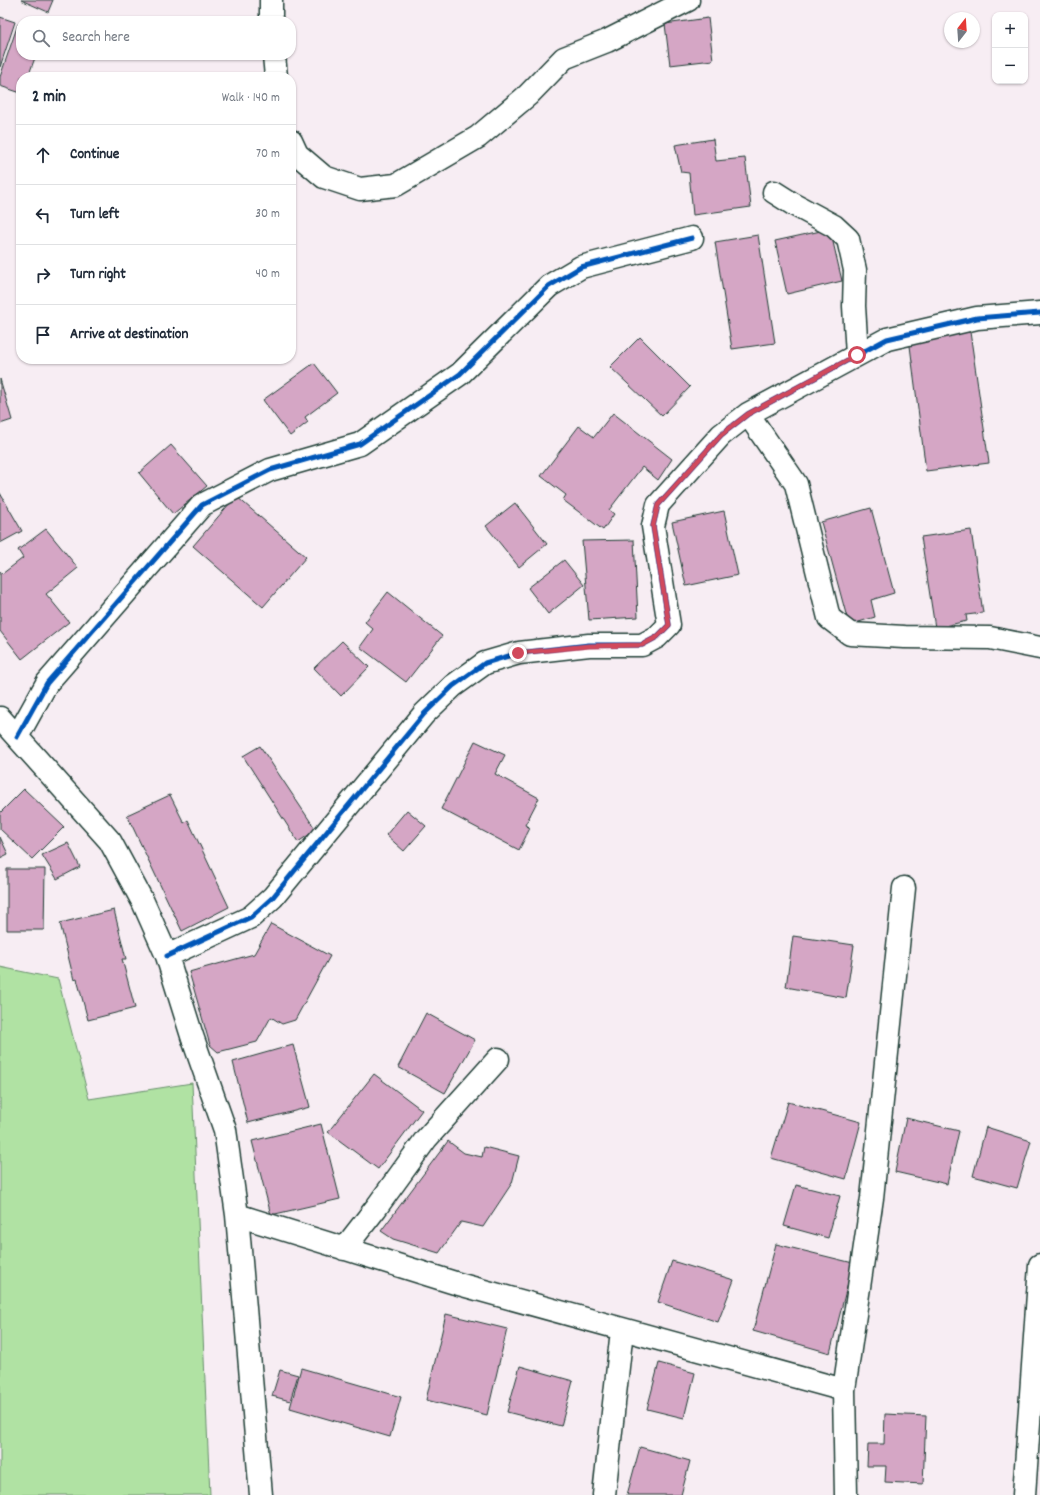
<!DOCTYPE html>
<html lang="en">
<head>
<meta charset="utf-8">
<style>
	:root { --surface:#fff; --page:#f6f6f7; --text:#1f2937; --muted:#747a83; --line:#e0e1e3 }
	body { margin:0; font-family:Dekko,sans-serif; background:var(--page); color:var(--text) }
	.controls { position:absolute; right:12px; top:12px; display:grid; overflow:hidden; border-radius:8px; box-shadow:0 1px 3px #0004 }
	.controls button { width:36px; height:36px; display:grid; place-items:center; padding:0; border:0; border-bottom:1px solid var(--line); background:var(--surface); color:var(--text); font:20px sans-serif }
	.compass { position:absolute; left:944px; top:12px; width:36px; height:36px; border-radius:50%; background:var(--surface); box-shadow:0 1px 3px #0004; rotate:17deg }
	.stop { position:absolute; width:12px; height:12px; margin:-9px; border:3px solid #d1495b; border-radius:50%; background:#fff }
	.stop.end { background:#d1495b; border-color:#fff; box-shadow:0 1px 4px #0008 }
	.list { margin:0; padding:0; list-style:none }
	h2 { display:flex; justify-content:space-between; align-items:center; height:52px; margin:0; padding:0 16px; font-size:17px }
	h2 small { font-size:13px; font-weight:400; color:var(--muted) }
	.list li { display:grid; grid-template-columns:26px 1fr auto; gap:12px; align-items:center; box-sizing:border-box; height:60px; padding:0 16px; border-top:1px solid var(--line) }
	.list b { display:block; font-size:15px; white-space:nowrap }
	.list em { font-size:13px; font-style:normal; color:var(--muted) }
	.icon { flex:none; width:22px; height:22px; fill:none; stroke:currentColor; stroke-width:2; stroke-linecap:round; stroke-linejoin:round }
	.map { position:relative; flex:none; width:1040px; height:1495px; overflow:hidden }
	.search { position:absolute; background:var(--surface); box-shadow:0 1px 3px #0004; left:16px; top:16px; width:280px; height:44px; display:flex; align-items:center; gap:10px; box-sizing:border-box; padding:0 14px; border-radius:16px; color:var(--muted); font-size:15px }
	.panel { position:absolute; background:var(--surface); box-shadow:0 1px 3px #0004; left:16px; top:72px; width:280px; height:292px; border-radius:16px }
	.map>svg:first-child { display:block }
	.green { fill:#b0e2a3; stroke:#68906c }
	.building { fill:#d5a6c5; stroke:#1f3d34 }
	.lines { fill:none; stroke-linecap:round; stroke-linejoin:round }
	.minor-casing { stroke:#1f3d34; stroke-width:25 }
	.minor { stroke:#fff; stroke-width:22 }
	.cycleway-casing { stroke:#fff; stroke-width:8 }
	.cycleway { stroke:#0057b8; stroke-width:5 }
	.route { stroke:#d1495b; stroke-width:5 }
</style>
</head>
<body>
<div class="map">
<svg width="1040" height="1495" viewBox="0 0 1040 1495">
	<rect width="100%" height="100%" fill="#f7edf3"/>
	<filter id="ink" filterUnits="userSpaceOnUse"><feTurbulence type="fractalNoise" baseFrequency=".025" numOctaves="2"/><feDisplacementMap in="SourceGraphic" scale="8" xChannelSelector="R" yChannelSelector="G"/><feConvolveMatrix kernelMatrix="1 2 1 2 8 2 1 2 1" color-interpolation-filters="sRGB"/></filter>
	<g filter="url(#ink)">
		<path class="green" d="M0,967L58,979L89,1099L192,1083L210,1495H0Z"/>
		<path class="building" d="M21,0H53L48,12Z
			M0,17L15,22L0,67Z
			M708,18L713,60L670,65L665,24Z
			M18,24L21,25V55H36L28,77H21V93L0,86V77Z
			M713,139L716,161L745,158L751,207L693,215L689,173L681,172L675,145Z
			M830,229L842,281L787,294L775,241Z
			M758,235L775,343L732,349L715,242Z
			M970,332L989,463L926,471L909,338Z
			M640,337L690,387L662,416L610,367Z
			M314,363L337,393L305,417L308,422L290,436L263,400Z
			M0,379L12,420L0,424Z
			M613,413L672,459L658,480L642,467L609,510L614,514L603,530L563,500L566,495L541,476L579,426L594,437Z
			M171,445L207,486L173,514L139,473Z
			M0,493L22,531L0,543Z
			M236,496L306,557L263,607L193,546Z
			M515,503L547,544L519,567L486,526Z
			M871,508L894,593L871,600L875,617L849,625L821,522Z
			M724,511L738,575L686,586L672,522Z
			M46,529L78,568L46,594L69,622L22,659L0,631V571L2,574L23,558L18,550Z
			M971,530L983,613L966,615L967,621L935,628L921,537Z
			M634,540L638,617L589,620L582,541Z
			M564,560L584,585L548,614L528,588Z
			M388,592L442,636L406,682L360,647L373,629L365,622Z
			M342,641L369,667L341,696L314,668Z
			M475,741L505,755L495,774L539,798L525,825L530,828L519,850L441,809Z
			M260,746L316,830L298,842L243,756Z
			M24,789L64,827L32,859L0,829V813Z
			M170,795L184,823L188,820L229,907L182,931L127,815Z
			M407,810L426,826L404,851L386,835Z
			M0,837L8,854L0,858Z
			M68,843L80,867L57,879L42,855Z
			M7,869H45L44,930H7Z
			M114,910L126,959H122L135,1008L88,1020L77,979L74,980L60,923Z
			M271,924L330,956L295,1020L282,1024L271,1017L257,1042L218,1052L210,1045L189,972L254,954Z
			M793,936L854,945L846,998L786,987Z
			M426,1013L475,1040L445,1093L398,1067Z
			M293,1045L310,1107L248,1123L233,1062Z
			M374,1074L422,1110L378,1169L328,1132Z
			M788,1102L861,1122L846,1179L771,1158Z
			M906,1118L959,1131L947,1184L895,1172Z
			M321,1124L340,1199L271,1215L252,1141Z
			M986,1127L1031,1141L1017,1188L973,1176Z
			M448,1141L464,1153L482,1157L484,1147L519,1156L512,1183L483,1227L461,1222L439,1253L393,1239L381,1231Z
			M796,1185L840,1196L828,1238L784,1226Z
			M776,1244L853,1263L830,1353L753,1331Z
			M672,1261L734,1280L718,1322L658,1302Z
			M446,1314L507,1329L487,1415L426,1400Z
			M659,1363L695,1373L684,1418L647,1409Z
			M520,1366L573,1381L561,1426L507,1412Z
			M301,1368L401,1397L390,1437L290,1408Z
			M280,1370L298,1375L290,1401L272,1396Z
			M885,1414L926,1416L923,1484L885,1482L886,1466H867L868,1444H884Z
			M640,1447L690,1461L681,1495H627Z"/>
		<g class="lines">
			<g class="minor-casing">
				<path id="minor" d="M271,21V0
					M274,55L276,77
					M291,141L297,154L324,177L360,189L396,185L478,137L528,95L564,58L607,41L688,0
					M774,192L793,204L834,226L848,239L855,270L854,306L857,355
					M748,414L796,484L829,618L850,634L904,637L990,638L1040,648
					M0,718L110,841L143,902L167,956L192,1036L225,1130L237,1215L261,1495
					M17,737L47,683L202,505L270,470L360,444L460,374L549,286L581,267L692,238
					M167,956L251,917L273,897L424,714L453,686L485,663L519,653L589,645H642L657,637L669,625L653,526L658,505L721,435L748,414L887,339L977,318L1040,313
					M237,1215L455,1283L844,1390L846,1495
					M344,1249L376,1208L426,1139L498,1059
					M844,1390L872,1198L904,888
					M604,1495L622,1330
					M1024,1495L1040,1265"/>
			</g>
			<use href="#minor" class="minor"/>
			<g class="cycleway-casing">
				<path id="cycleway" d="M17,737L47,683L202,505L270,470L360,444L460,374L549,286L581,267L692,238
					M167,956L251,917L273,897L424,714L453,686L485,663L519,653L589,645H642L657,637L669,625L653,526L658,505L721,435L748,414L887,339L977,318L1040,313"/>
			</g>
			<use href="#cycleway" class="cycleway"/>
		</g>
	</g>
	<g class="lines" filter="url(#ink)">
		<path class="route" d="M518,653L589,646L642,645L657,637L669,625L653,526L658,505L721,435L748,414L857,355"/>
	</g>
</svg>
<div class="controls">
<button>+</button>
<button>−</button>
</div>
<svg class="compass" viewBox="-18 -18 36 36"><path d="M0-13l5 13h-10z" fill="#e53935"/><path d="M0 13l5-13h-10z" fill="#747a83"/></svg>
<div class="stop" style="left:857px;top:355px"></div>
<div class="stop end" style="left:518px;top:653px"></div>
<div class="search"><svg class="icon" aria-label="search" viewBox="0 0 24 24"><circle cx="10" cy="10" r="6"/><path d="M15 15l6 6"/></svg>Search here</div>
<section class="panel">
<h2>2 min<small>Walk · 140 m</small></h2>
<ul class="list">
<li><svg class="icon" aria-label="ahead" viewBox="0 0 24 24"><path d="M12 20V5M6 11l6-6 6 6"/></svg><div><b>Continue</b></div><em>70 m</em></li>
<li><svg class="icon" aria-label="left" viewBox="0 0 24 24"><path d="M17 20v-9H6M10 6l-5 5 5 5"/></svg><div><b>Turn left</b></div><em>30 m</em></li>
<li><svg class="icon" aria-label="right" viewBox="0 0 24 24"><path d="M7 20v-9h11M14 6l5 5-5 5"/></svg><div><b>Turn right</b></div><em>40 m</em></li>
<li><svg class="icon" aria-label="arrive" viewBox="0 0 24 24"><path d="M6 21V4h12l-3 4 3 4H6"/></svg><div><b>Arrive at destination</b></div></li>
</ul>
</section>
</div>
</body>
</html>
